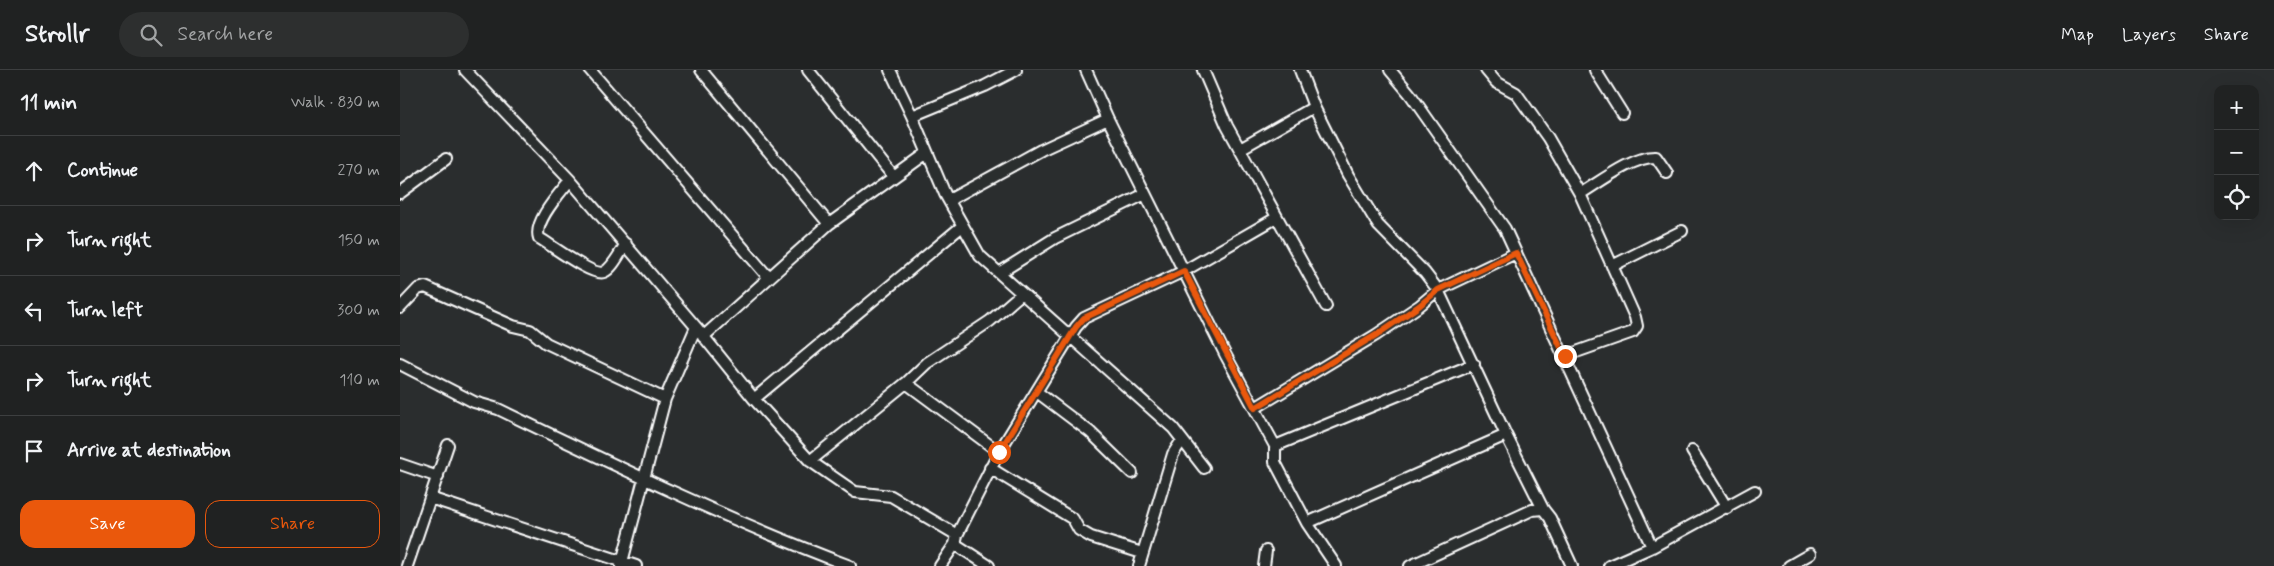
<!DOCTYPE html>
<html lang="en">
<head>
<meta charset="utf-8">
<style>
	:root { --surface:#202222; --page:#2d2f2f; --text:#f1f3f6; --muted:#a2a4a5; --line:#3d3f40; --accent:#ea580c }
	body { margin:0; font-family:Mynerve,sans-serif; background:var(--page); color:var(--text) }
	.controls { position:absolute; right:15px; top:15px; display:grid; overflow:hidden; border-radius:10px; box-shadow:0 5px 20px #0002 }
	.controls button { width:45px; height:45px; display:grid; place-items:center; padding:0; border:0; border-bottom:1px solid var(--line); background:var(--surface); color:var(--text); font:25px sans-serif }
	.stop { position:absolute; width:15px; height:15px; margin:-11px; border:4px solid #ea580c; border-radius:50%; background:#fff }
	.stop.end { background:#ea580c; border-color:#fff; box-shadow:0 1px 5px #0008 }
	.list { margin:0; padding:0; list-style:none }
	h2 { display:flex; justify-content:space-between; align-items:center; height:65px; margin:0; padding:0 20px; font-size:21px }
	h2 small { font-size:16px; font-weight:400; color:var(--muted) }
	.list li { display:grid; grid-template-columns:32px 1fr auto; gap:15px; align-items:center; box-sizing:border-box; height:70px; padding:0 20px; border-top:1px solid var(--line) }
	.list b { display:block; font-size:19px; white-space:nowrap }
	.list em { font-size:16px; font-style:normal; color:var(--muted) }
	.actions { display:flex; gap:10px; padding:15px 20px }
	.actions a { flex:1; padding:11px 0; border:1px solid var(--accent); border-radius:15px; text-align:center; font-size:18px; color:var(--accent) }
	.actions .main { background:var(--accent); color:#fff }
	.icon { flex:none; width:28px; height:28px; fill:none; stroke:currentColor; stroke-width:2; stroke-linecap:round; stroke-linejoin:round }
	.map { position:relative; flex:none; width:1874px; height:496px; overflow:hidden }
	header { display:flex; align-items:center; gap:30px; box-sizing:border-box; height:70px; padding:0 25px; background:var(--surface); border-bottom:1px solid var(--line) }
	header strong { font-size:24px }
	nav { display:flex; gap:28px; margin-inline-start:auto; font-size:18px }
	.search { width:350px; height:45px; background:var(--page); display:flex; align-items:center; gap:12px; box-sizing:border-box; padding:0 18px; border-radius:28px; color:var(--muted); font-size:19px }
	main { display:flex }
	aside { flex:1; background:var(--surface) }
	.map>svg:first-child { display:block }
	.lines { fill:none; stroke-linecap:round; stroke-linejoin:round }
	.minor-casing { stroke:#fff; stroke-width:14 }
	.minor { stroke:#2a2d2e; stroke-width:10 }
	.route { stroke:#ea580c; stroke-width:6 }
</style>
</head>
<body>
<header>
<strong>Strollr</strong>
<div class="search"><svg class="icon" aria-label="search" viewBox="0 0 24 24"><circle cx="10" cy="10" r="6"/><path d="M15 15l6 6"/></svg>Search here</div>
<nav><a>Map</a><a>Layers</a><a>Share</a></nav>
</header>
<main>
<aside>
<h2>11 min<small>Walk · 830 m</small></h2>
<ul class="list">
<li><svg class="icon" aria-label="ahead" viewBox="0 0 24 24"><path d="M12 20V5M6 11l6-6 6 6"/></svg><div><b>Continue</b></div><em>270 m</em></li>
<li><svg class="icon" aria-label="right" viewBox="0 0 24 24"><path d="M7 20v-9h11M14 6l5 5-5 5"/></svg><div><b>Turn right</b></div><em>150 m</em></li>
<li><svg class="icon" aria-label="left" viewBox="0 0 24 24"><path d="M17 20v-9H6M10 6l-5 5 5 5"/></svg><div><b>Turn left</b></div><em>300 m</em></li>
<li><svg class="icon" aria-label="right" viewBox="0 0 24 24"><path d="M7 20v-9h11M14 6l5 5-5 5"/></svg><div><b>Turn right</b></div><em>110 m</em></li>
<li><svg class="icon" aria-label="arrive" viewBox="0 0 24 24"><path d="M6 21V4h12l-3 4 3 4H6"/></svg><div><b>Arrive at destination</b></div></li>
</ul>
<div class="actions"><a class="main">Save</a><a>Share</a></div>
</aside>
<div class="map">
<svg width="1874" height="496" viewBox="0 0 1874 496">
	<rect width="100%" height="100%" fill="#2a2d2e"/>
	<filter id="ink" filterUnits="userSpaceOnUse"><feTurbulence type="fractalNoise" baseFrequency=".02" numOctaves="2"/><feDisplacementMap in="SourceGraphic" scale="10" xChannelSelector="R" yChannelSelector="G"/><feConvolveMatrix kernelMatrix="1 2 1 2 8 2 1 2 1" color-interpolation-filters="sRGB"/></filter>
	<g filter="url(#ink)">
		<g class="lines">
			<g class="minor-casing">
				<path id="minor" d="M65,0L170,110L296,257L354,329L410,391L455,422L491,426L557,465
					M190,0L369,208
					M301,0L429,154
					M408,0L493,106
					M490,0L512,46L545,124L580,186L773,358L804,398
					M686,0L708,49L825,284L875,376V392L907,453L936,496
					M803,0L827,56L926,236
					M990,0L1010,24L1105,159L1252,477
					M1086,0L1096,12L1116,23L1148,68L1180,124L1235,247L1237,256L1233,262L1165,286
					M1195,0L1222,43
					M914,37L948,105L978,155L1025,203L1038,220L1106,365L1143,439
					M512,46L585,16L616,0
					M840,79L914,37L900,0
					M170,110C160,123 133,152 139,168C150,174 193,207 204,202C213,198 220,182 226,174
					M0,123L46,89
					M1180,124C1200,112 1233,86 1256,87L1267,103
					M549,130L641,80L708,49
					M1212,196L1282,161
					M599,203L655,168L745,124
					M0,238L18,219L25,217L113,256L130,260L146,273L265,329
					M303,267L429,154L527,83
					M0,294L74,332L98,339C214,395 330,451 450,496
					M506,313L599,382
					M637,322L690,362L732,403
					M354,329L561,157
					M855,338L976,265L1019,236L1038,220L1116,183
					M875,376L1074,294
					M1292,381L1327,438
					M410,391L506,313L527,293L590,251L621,224
					M0,394L38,407
					M590,398L673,449L679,460L691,467L742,483
					M30,428L236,496
					M907,453L1106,365
					M555,474L589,496
					M7,496L48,375
					M221,496L265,329L296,257
					M540,496L555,474L557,465L599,382L676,257L684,248L784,201L876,148
					M739,496L773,384L782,370
					M864,496L866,481
					M1010,496L1132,440L1143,439L1150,448L1172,496
					M1209,496L1252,477L1355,421
					M1389,496L1410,484"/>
			</g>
			<use href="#minor" class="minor"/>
		</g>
	</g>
	<g class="lines" filter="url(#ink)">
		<path class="route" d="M599,382L676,257L684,248L784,201L855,338L976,265L1019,236L1038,220L1116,183L1165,286"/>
	</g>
</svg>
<div class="controls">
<button>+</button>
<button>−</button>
<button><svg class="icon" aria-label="locate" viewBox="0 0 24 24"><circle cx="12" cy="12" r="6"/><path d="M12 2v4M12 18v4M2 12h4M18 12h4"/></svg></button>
</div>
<div class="stop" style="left:599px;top:382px"></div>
<div class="stop end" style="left:1165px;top:286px"></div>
</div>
</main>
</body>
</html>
